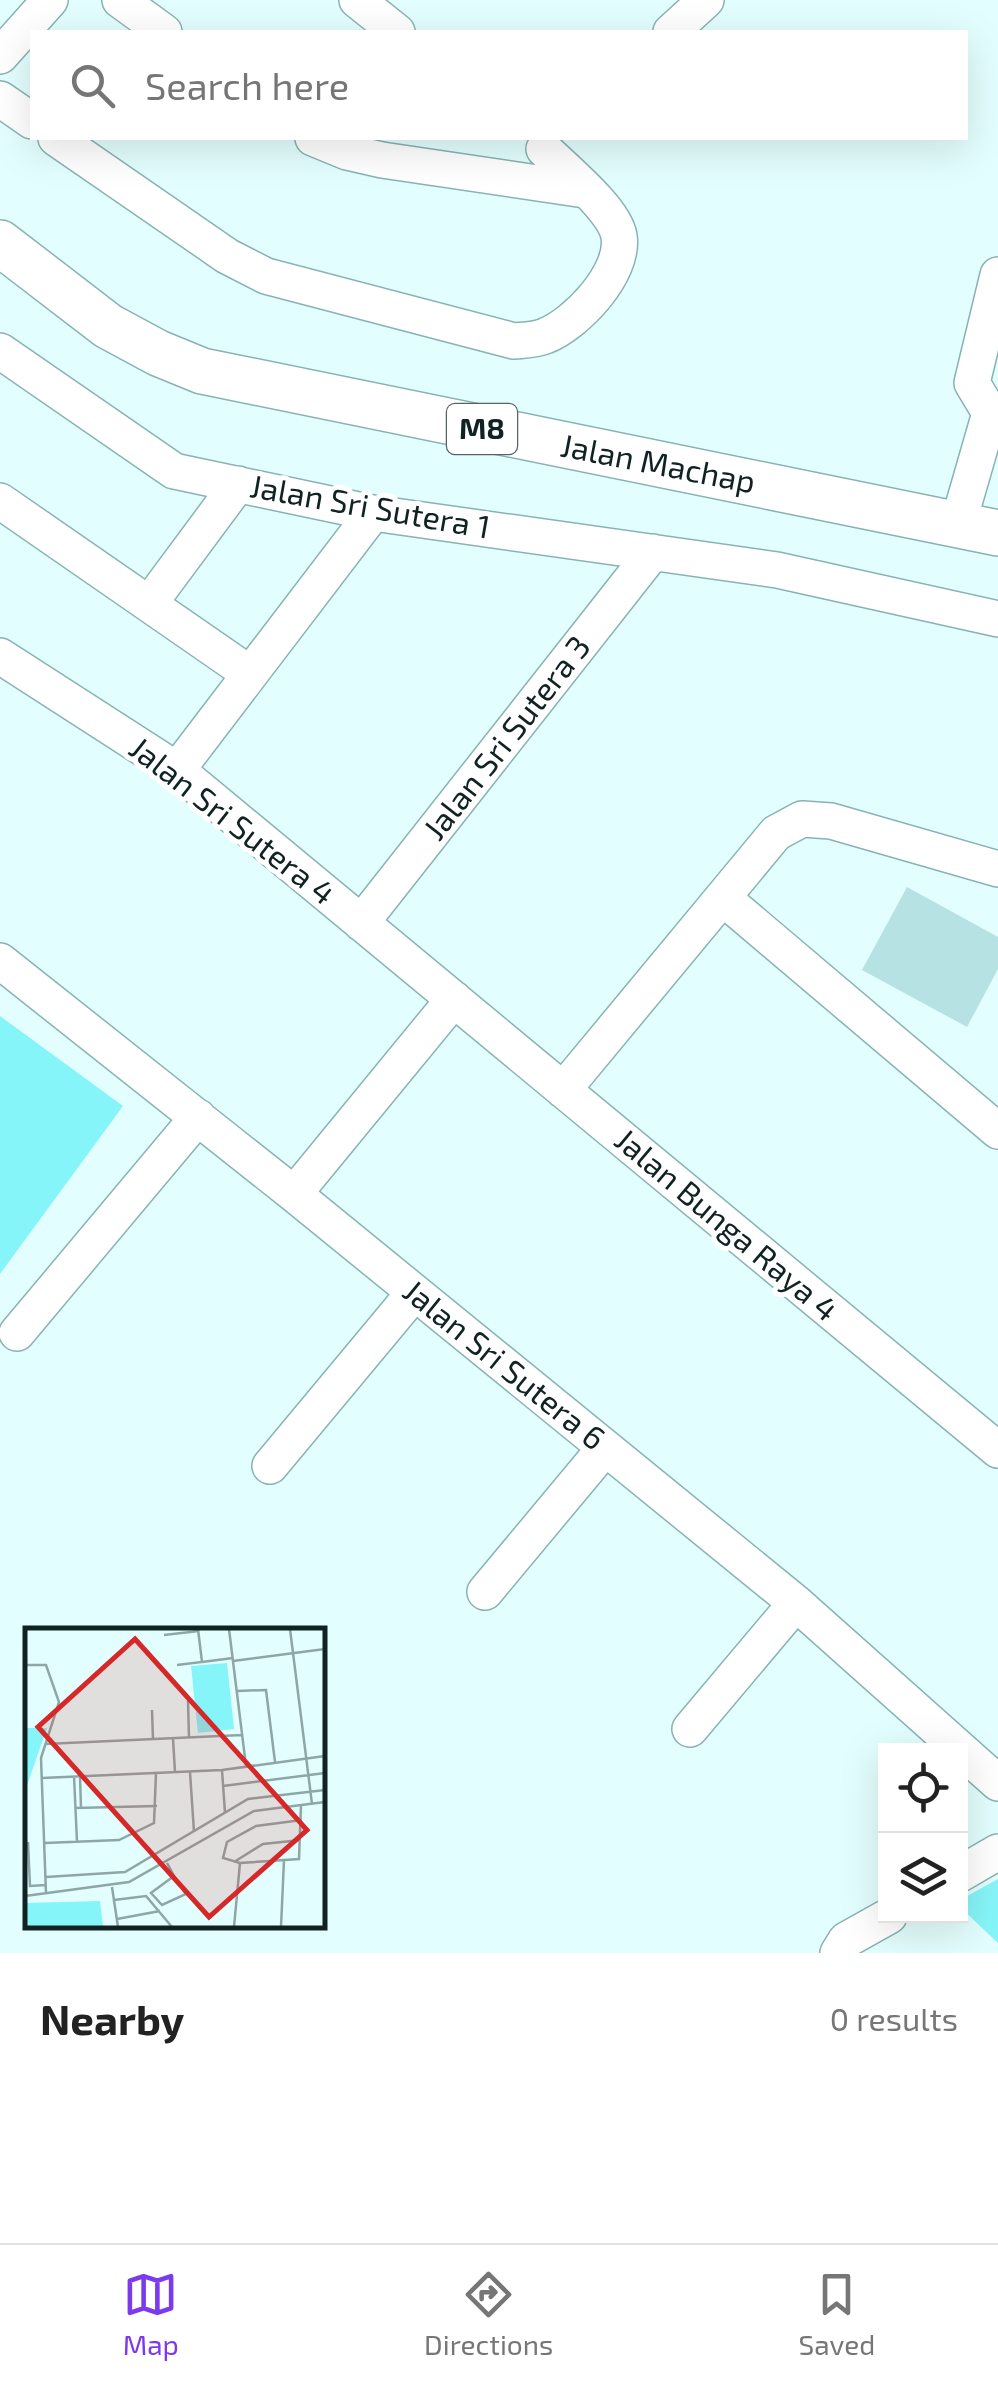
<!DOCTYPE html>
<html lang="en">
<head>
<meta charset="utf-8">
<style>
	:root { --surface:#fff; --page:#f2f2f2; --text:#222; --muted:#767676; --line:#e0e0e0; --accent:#7c3aed }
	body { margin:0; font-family:"Exo 2",sans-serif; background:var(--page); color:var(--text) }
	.controls { position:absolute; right:30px; bottom:30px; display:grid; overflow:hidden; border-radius:0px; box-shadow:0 10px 40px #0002 }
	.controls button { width:90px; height:90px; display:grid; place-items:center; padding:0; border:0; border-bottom:2px solid var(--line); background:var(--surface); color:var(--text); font:50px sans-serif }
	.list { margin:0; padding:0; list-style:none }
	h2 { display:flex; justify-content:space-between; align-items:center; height:130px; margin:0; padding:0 40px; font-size:42px }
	h2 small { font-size:32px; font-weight:400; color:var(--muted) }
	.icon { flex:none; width:55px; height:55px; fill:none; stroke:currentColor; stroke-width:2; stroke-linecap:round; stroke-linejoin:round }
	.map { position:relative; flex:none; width:998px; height:1953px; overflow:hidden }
	.search { position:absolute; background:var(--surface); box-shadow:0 10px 40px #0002; left:30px; right:30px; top:30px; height:110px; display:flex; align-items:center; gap:25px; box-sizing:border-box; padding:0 35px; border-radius:0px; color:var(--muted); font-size:38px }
	.sheet { height:290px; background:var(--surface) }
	nav { display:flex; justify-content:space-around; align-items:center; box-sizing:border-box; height:140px; border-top:2px solid var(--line); background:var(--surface); font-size:28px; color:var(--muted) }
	nav a { display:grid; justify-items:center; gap:5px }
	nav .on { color:var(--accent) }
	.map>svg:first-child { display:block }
	.green { fill:#86f5f9 }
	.building { fill:#b6e2e3 }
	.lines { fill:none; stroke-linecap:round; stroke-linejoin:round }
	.minor-casing { stroke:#88b3b4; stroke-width:38 }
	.major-casing { stroke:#88b3b4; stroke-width:48 }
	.minor { stroke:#fff; stroke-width:35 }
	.major { stroke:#fff; stroke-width:45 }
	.labels { text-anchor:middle; stroke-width:10; stroke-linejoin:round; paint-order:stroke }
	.shield { fill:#fff; stroke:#586464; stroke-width:2.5 }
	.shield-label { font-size:30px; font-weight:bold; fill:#122 }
	.street-label { font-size:32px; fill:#122; stroke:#fff }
	.inset-road { fill:none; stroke:#8fa6a6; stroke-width:2.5 }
	.view { fill:#d62828; fill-opacity:0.15; stroke:#d62828; stroke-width:5 }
	.inset-edge { fill:none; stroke:#122; stroke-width:5 }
</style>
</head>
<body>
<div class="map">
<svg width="998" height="1953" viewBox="0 0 998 1953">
	<rect width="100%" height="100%" fill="#e3fefe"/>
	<path class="green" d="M0,1016L123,1106L0,1274Z
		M998,1879V1943L961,1908L960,1900Z"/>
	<path class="building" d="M907,887L998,937V969L967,1027L862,970Z"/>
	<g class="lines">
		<g class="minor-casing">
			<path id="minor" d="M120,0L164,32
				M357,0L397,32
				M671,32L706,0
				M0,56L50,0
				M0,99L32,121
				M56,138L227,256L266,276L514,341C524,340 536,340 545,336C576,324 625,273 619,236C614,209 564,169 544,149
				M313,138L347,152L382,160L585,190
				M0,351L174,471L373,513L777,570L998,619
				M990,413L972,383L998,275
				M0,501L250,674
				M958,524L990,413L998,415
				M149,604L238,484
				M0,656L177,770L998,1450
				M177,770L373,513
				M723,898L998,1131
				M361,923L653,552
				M0,961L294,1194L796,1603L998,1783
				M563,1090L776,833L802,819L831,821L998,869
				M294,1194L454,999
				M17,1333L198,1117
				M270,1466L414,1293
				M485,1592L605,1448
				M690,1729L796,1603
				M960,1874L998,1852
				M838,1953L846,1940L889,1916"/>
		</g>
		<g class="major-casing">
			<path id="major" d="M0,243L108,326L158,353L202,371L998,533"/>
		</g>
		<use href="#minor" class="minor"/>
		<use href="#major" class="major"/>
	</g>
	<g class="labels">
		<rect class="shield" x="447" y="404" width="70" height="50" rx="8"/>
		<g class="shield-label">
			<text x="482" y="439">M8</text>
		</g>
		<g class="street-label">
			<text transform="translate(658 464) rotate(11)" y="11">Jalan Machap</text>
			<text transform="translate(370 507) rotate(10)" y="11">Jalan Sri Sutera 1</text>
			<text transform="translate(507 738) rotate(-52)" y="11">Jalan Sri Sutera 3</text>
			<text transform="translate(232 821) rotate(38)" y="11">Jalan Sri Sutera 4</text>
			<text transform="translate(726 1225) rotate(40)" y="11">Jalan Bunga Raya 4</text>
			<text transform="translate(504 1365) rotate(39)" y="11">Jalan Sri Sutera 6</text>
		</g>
	</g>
	<g transform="translate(25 1628)">
		<rect width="300" height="300" fill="#e3fefe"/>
		<path d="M202,35L209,101L173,105L166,38ZM0,100H22L0,163ZM75,273L78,299H0V275Z" fill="#86f5f9"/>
		<path class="inset-road" d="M204,1L221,138M265,1L287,176M139,7L174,3M208,33L300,21M177,34L208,30M0,37H21L34,74L16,130L21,265M152,37L177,34L173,1M212,63L241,62L250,134M163,73L164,110M127,82L128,112M148,111L150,144M20,116L217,107M197,142L200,185M165,144L169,204M49,148L52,214M55,148L56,180M17,150L197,142L300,128M198,158L300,145M50,180L132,178M3,214L5,258L21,257M20,215L94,212L129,195L131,145M209,234L238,216L276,212M142,235L149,248L126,265L137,277L161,266L149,248M215,235L198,230L202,214L231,198L277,192M21,249L100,244L223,171L300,162M87,259L93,299M0,268L104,254L229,183L300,174M89,272L121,268L147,299M92,291L135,283M209,299L215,235L274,231L276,177M256,299L259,232"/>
		<path class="view" d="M110,11L282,202L184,289L13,99Z"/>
		<rect width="300" height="300" class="inset-edge"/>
	</g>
</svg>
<div class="controls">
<button><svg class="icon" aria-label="locate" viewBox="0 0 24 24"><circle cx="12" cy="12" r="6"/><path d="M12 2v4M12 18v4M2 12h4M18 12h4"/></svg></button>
<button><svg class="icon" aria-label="layers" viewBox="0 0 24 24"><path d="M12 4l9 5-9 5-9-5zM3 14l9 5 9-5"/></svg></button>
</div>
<div class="search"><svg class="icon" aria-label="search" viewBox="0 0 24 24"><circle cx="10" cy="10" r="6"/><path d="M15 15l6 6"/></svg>Search here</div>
</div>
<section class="sheet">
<h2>Nearby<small>0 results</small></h2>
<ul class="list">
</ul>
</section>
<nav>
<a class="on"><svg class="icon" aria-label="map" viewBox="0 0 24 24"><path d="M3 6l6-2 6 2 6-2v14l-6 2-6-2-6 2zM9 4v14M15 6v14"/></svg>Map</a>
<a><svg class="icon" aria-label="directions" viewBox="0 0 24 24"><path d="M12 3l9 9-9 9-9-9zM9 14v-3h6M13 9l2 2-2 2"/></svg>Directions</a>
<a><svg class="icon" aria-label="saved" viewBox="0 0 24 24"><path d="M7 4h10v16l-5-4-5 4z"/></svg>Saved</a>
</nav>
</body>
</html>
